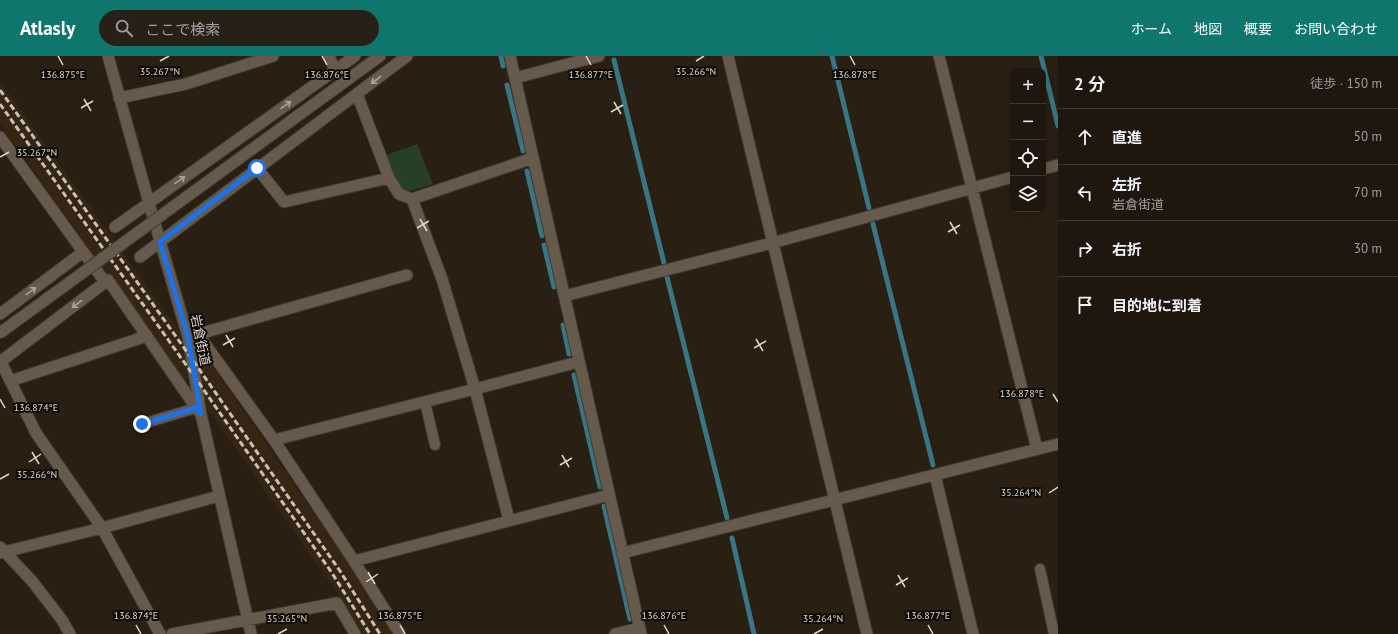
<!DOCTYPE html>
<html lang="ja">
<head>
<meta charset="utf-8">
<style>
	:root { --surface:#1f170e; --page:#272017; --text:#f1f3f6; --muted:#a19f9e; --line:#3c362e; --accent:#0f766e }
	body { margin:0; font-family:"PT Sans","Noto Sans JP",sans-serif; background:var(--page); color:var(--text) }
	.controls { position:absolute; right:12px; top:12px; display:grid; overflow:hidden; border-radius:8px; box-shadow:0 4px 16px #0002 }
	.controls button { width:36px; height:36px; display:grid; place-items:center; padding:0; border:0; border-bottom:1px solid var(--line); background:var(--surface); color:var(--text); font:20px sans-serif }
	.stop { position:absolute; width:12px; height:12px; margin:-9px; border:3px solid #1a73e8; border-radius:50%; background:#fff }
	.stop.end { background:#1a73e8; border-color:#fff; box-shadow:0 1px 4px #0008 }
	.list { margin:0; padding:0; list-style:none }
	h2 { display:flex; justify-content:space-between; align-items:center; height:52px; margin:0; padding:0 16px; font-size:17px }
	h2 small { font-size:13px; font-weight:400; color:var(--muted) }
	.list li { display:grid; grid-template-columns:26px 1fr auto; gap:12px; align-items:center; box-sizing:border-box; height:56px; padding:0 16px; border-top:1px solid var(--line) }
	.list b { display:block; font-size:15px; white-space:nowrap }
	.list p { margin:0; font-size:13px; white-space:nowrap; color:var(--muted) }
	.list em { font-size:13px; font-style:normal; color:var(--muted) }
	.icon { flex:none; width:22px; height:22px; fill:none; stroke:currentColor; stroke-width:2; stroke-linecap:round; stroke-linejoin:round }
	.map { position:relative; flex:none; width:1058px; height:578px; overflow:hidden }
	header { display:flex; align-items:center; gap:24px; box-sizing:border-box; height:56px; padding:0 20px; background:var(--accent); color:#fff }
	header strong { font-size:19px }
	nav { display:flex; gap:22px; margin-inline-start:auto; font-size:14px }
	.search { width:280px; height:36px; background:var(--page); display:flex; align-items:center; gap:10px; box-sizing:border-box; padding:0 14px; border-radius:22px; color:var(--muted); font-size:15px }
	main { display:flex }
	aside { flex:1; background:var(--surface) }
	.map>svg:first-child { display:block }
	.built { fill:#342613 }
	.green { fill:#263f26 }
	.lines { fill:none; stroke-linecap:round; stroke-linejoin:round }
	.stream { stroke:#387683; stroke-width:5 }
	.service-casing { stroke:#423b32; stroke-width:12 }
	.minor-casing { stroke:#423b32; stroke-width:13 }
	.tertiary-casing { stroke:#423b32; stroke-width:13 }
	.service { stroke:#655a4b; stroke-width:10 }
	.minor { stroke:#655a4b; stroke-width:11 }
	.tertiary { stroke:#655a4b; stroke-width:11 }
	.rail { stroke:#c7c1b7; stroke-width:3; stroke-dasharray:6 3; stroke-linecap:butt }
	.tertiary-bridge-casing { stroke:#423b32; stroke-width:13; stroke-linecap:butt }
	.tertiary-bridge { stroke:#655a4b; stroke-width:11 }
	.oneway { stroke:#aea69a }
	.route { stroke:#1a73e8; stroke-width:5 }
	.ticks { fill:none; stroke:#ded8cf; stroke-width:1.5 }
	.labels { text-anchor:middle; stroke-width:4; stroke-linejoin:round; paint-order:stroke }
	.street-label { font-size:13px; fill:#ded8cf; stroke:#0e0a05 }
	.ticks-label { font-size:10px; text-anchor:middle; fill:#ded8cf; stroke:#0e0a05; stroke-width:4; stroke-linejoin:round; paint-order:stroke }
</style>
</head>
<body>
<header>
<strong>Atlasly</strong>
<div class="search"><svg class="icon" aria-label="search" viewBox="0 0 24 24"><circle cx="10" cy="10" r="6"/><path d="M15 15l6 6"/></svg>ここで検索</div>
<nav><a>ホーム</a><a>地図</a><a>概要</a><a>お問い合わせ</a></nav>
</header>
<main>
<div class="map">
<svg width="1058" height="578" viewBox="0 0 1058 578">
	<rect width="100%" height="100%" fill="#291f12"/>
	<path class="built" d="M0,25L179,274L188,323L183,324L0,68Z
		M194,291L200,292L349,507L393,578H363L340,541L204,348Z"/>
	<path class="green" d="M417,88L433,128L407,136L400,132L386,99Z"/>
	<g class="lines">
		<path class="stream" d="M501,0L503,10
			M832,0L869,152
			M1041,0L1058,70
			M614,4L664,207
			M507,29L523,95
			M527,115L542,180
			M873,168L933,409
			M544,189L554,231
			M667,221L727,462
			M563,269L569,298
			M574,319L600,431
			M604,450L630,563
			M732,482L754,578"/>
		<g class="service-casing">
			<path id="service" d="M425,346L435,389
				M142,368L196,352
				M1040,513L1054,578"/>
		</g>
		<g class="minor-casing">
			<path id="minor" d="M108,0L149,147L188,281L201,358L251,578
				M329,0L335,14
				M510,0L641,578
				M728,0L867,578
				M939,0L1037,393
				M515,22L599,0
				M357,38L389,122L399,138L412,143L442,223L475,333L578,306
				M119,42L186,28L273,0
				M0,81L105,226
				M257,112L284,146L389,122
				M1043,113L1058,109
				M412,143L533,102
				M115,171L355,0
				M140,201L407,0
				M564,240L772,187L1013,121
				M0,258L83,196
				M198,278L274,384
				M188,281L407,219
				M0,306L108,224L199,356
				M1,306L36,377L102,472L160,578
				M10,325L147,280
				M935,419L973,578
				M0,491L32,525L62,564L70,578
				M0,497L102,472L219,440
				M622,497L1058,388
				M354,505L274,384L475,333L509,464
				M172,578L337,547L355,578
				M400,578L354,505L609,439
				M615,578L639,572"/>
		</g>
		<g class="tertiary-casing">
			<path id="tertiary" d="M292,64L380,0"/>
		</g>
		<use href="#service" class="service"/>
		<use href="#minor" class="minor"/>
		<use href="#tertiary" class="tertiary"/>
		<path class="rail" d="M0,34L192,303L340,515L380,578
			M0,48L194,320L332,517L370,578"/>
		<g class="tertiary-bridge-casing">
			<path id="tertiary-bridge" d="M0,277L292,64"/>
		</g>
		<use href="#tertiary-bridge" class="tertiary-bridge"/>
	</g>
	<defs><path id="oneway-shaft" d="M-6 0H5M1.5-3L5.5 0L1.5 3" fill="none" stroke-width="1.6" stroke-linecap="round" stroke-linejoin="round"/></defs>
	<g class="oneway">
		<use href="#oneway-shaft" transform="translate(376 24) rotate(143)"/>
		<use href="#oneway-shaft" transform="translate(286 49) rotate(-35)"/>
		<use href="#oneway-shaft" transform="translate(180 124) rotate(-35)"/>
		<use href="#oneway-shaft" transform="translate(31 235) rotate(-36)"/>
		<use href="#oneway-shaft" transform="translate(77 248) rotate(143)"/>
	</g>
	<g class="lines">
		<path class="route" d="M142,368L196,352L201,358L188,281L160,186L257,112"/>
	</g>
	<path class="ticks" d="M58,0L63,9M322,0L327,9M586,0L591,9M850,0L855,9M160,5L169,0M696,5L704,0M84,43L91,55M614,46L621,58M81,52L93,45M611,56L623,49M0,101L9,96M420,163L427,175M950,166L957,178M417,172L429,165M948,176L960,169M226,279L233,291M756,283L763,295M223,289L235,282M754,292L766,285M1053,338L1058,346M0,343L5,352M32,396L39,408M562,399L569,411M29,406L41,398M560,409L572,402M0,423L9,418M1049,437L1058,431M368,516L375,528M898,519L905,531M366,526L378,518M896,529L908,522M136,569L141,578M400,569L405,578M664,569L669,578M928,569L933,578M278,578L287,573M814,578L823,573"/>
	<g class="labels">
		<g class="street-label">
			<text transform="translate(201 284) rotate(78)" y="5">岩倉街道</text>
		</g>
	</g>
	<g class="ticks-label">
		<text x="696" y="19">35.266°N</text>
		<text x="160" y="19">35.267°N</text>
		<text x="63" y="22">136.875°E</text>
		<text x="327" y="22">136.876°E</text>
		<text x="591" y="22">136.877°E</text>
		<text x="855" y="22">136.878°E</text>
		<text x="37" y="100">35.267°N</text>
		<text x="1022" y="341">136.878°E</text>
		<text x="36" y="355">136.874°E</text>
		<text x="37" y="422">35.266°N</text>
		<text x="1021" y="440">35.264°N</text>
		<text x="136" y="563">136.874°E</text>
		<text x="400" y="563">136.875°E</text>
		<text x="664" y="563">136.876°E</text>
		<text x="928" y="563">136.877°E</text>
		<text x="287" y="566">35.265°N</text>
		<text x="823" y="566">35.264°N</text>
	</g>
</svg>
<div class="controls">
<button>+</button>
<button>−</button>
<button><svg class="icon" aria-label="locate" viewBox="0 0 24 24"><circle cx="12" cy="12" r="6"/><path d="M12 2v4M12 18v4M2 12h4M18 12h4"/></svg></button>
<button><svg class="icon" aria-label="layers" viewBox="0 0 24 24"><path d="M12 4l9 5-9 5-9-5zM3 14l9 5 9-5"/></svg></button>
</div>
<div class="stop" style="left:257px;top:112px"></div>
<div class="stop end" style="left:142px;top:368px"></div>
</div>
<aside>
<h2>2 分<small>徒歩 · 150 m</small></h2>
<ul class="list">
<li><svg class="icon" aria-label="ahead" viewBox="0 0 24 24"><path d="M12 20V5M6 11l6-6 6 6"/></svg><div><b>直進</b></div><em>50 m</em></li>
<li><svg class="icon" aria-label="left" viewBox="0 0 24 24"><path d="M17 20v-9H6M10 6l-5 5 5 5"/></svg><div><b>左折</b><p>岩倉街道</p></div><em>70 m</em></li>
<li><svg class="icon" aria-label="right" viewBox="0 0 24 24"><path d="M7 20v-9h11M14 6l5 5-5 5"/></svg><div><b>右折</b></div><em>30 m</em></li>
<li><svg class="icon" aria-label="arrive" viewBox="0 0 24 24"><path d="M6 21V4h12l-3 4 3 4H6"/></svg><div><b>目的地に到着</b></div></li>
</ul>
</aside>
</main>
</body>
</html>
